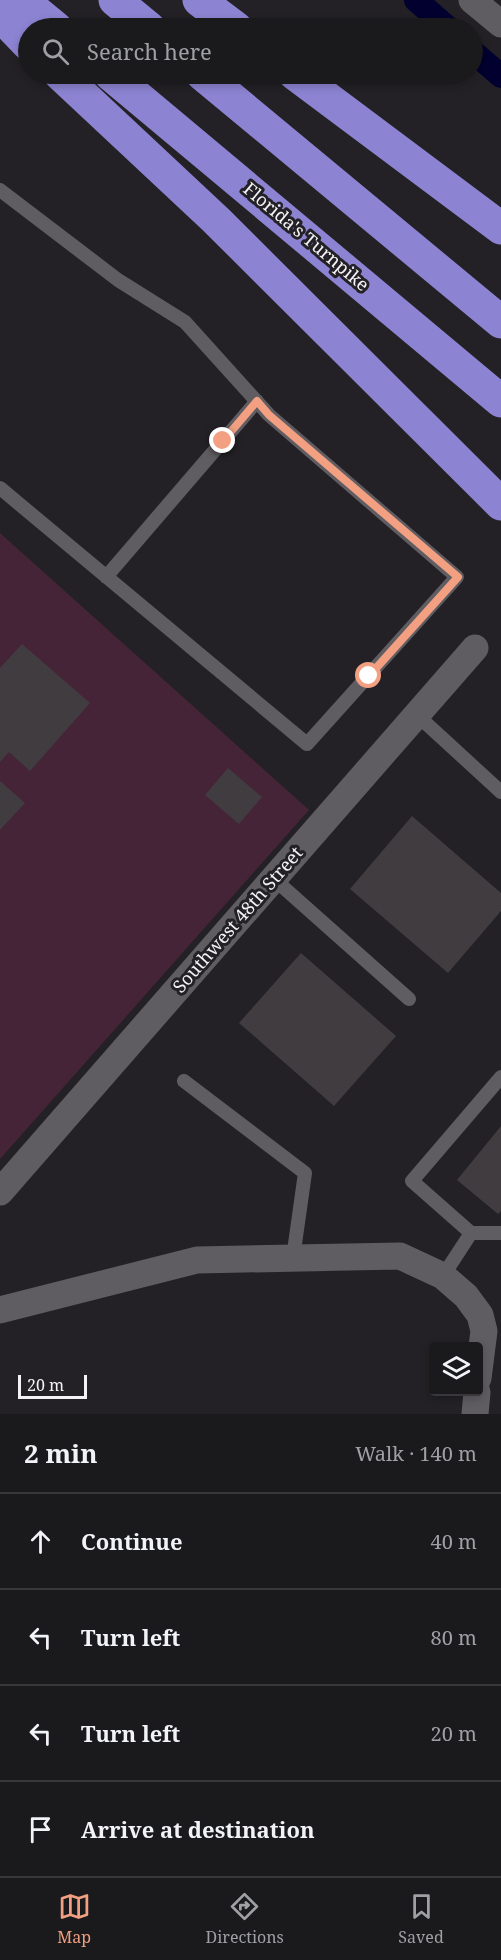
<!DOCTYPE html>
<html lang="en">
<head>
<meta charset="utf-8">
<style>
	:root { --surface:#1a191c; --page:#232225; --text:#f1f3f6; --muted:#9fa0a3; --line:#38383b; --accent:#f2a081 }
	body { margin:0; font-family:"Noto Serif",serif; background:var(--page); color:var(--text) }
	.controls { position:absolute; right:18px; bottom:18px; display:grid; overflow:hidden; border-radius:6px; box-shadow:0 3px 9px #0003 }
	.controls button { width:54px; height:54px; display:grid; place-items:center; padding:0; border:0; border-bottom:2px solid var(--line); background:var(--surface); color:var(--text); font:30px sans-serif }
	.scale { position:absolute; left:18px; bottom:15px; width:69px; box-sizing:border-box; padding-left:6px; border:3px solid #f3f2f5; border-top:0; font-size:16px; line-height:21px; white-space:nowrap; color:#f3f2f5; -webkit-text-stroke:4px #232125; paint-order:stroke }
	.stop { position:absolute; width:18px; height:18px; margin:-14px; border:4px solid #f2a081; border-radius:50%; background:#fff }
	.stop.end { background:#f2a081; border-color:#fff; box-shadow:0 2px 6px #0008 }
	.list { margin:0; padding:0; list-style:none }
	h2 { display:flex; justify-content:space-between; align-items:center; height:78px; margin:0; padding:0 24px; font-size:26px }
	h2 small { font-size:20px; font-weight:400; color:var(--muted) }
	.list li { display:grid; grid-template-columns:39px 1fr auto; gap:18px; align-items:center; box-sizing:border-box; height:96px; padding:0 24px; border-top:2px solid var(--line) }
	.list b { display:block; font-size:22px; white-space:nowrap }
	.list em { font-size:20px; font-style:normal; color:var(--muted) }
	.icon { flex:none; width:33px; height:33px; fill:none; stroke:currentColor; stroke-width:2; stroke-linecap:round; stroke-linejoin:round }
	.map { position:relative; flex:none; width:501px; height:1414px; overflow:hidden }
	.search { position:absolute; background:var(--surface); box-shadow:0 3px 9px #0003; left:18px; right:18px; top:18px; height:66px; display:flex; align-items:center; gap:15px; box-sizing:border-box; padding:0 21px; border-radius:33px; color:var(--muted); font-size:22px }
	.sheet { height:462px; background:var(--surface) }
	nav { display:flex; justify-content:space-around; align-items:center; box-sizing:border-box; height:84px; border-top:2px solid var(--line); background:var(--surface); font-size:16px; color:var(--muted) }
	nav a { display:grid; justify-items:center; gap:3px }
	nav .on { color:var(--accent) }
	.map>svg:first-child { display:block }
	.green { fill:#462438 }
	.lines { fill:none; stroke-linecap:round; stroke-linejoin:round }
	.canal { stroke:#02002f; stroke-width:24 }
	.building { fill:#403c40 }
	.service { stroke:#5f5d62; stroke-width:14 }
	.minor { stroke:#5f5d62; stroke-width:27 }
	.motorway { stroke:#8c84d2; stroke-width:33 }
	.route { stroke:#f2a081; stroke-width:8 }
	.labels { text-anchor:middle; stroke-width:6; stroke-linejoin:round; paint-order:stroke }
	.street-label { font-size:18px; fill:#f3f2f5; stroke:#232125 }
</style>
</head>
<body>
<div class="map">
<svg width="501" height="1414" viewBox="0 0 501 1414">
	<rect width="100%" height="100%" fill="#232125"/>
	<path class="green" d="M0,533L309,810L0,1159Z"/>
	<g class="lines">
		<path class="canal" d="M416,0L448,28
			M472,51L501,76"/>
	</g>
	<path class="building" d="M22,644L90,703L30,771L9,752L0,762V668Z
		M228,768L262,797L239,824L205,795Z
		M0,781L25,803L0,830Z
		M412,816L501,893V911L448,973L350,889Z
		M301,953L396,1036L334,1106L239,1023Z
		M501,1126V1211L498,1214L457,1180Z"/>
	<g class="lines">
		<path class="service" d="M0,190L118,280L185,322L269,415L457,577L307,744L0,488
			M106,577L257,401
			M417,715L501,792
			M274,879L409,999
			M184,1081L305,1173L293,1258
			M471,1233L412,1181L501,1077
			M443,1276L471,1233H501"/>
		<path class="minor" d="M472,0L501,24
			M0,1192L475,648
			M0,1310L197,1260L400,1256L443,1276L466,1296L480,1315L484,1331L478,1378
			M475,1414L477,1392"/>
		<path class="motorway" d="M22,0L56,28
			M115,0L149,28
			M199,0L236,28
			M0,15L28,44
			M60,74L216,220L501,504
			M110,74L501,401
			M202,74L501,322
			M295,74L501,228"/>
	</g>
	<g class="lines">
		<path class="route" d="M223,441L257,401L269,415L458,577L369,676"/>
	</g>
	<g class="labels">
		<g class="street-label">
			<text transform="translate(306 237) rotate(40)" y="6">Florida's Turnpike</text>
			<text transform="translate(238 920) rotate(-49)" y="6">Southwest 48th Street</text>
		</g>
	</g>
</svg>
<div class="controls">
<button><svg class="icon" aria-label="layers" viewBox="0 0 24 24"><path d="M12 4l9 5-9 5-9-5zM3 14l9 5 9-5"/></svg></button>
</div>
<div class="scale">20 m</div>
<div class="stop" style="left:369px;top:676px"></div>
<div class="stop end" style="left:223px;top:441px"></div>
<div class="search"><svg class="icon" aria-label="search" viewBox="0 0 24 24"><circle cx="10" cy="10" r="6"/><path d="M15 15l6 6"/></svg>Search here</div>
</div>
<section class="sheet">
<h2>2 min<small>Walk · 140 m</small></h2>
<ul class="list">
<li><svg class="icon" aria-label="ahead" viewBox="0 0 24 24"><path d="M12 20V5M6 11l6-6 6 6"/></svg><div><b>Continue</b></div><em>40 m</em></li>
<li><svg class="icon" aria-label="left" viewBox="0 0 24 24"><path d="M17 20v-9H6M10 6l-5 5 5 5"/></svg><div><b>Turn left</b></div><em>80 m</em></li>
<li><svg class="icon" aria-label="left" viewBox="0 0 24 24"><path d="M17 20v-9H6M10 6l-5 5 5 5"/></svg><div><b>Turn left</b></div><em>20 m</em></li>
<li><svg class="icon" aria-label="arrive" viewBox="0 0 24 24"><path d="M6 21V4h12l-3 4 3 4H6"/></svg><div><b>Arrive at destination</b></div></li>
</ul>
</section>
<nav>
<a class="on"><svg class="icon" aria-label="map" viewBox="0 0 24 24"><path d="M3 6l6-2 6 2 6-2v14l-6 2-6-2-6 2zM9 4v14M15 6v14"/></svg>Map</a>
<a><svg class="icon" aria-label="directions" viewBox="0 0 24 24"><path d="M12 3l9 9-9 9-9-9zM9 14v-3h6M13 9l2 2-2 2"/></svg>Directions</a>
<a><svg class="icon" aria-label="saved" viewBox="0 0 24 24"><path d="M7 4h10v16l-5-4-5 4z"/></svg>Saved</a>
</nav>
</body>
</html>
